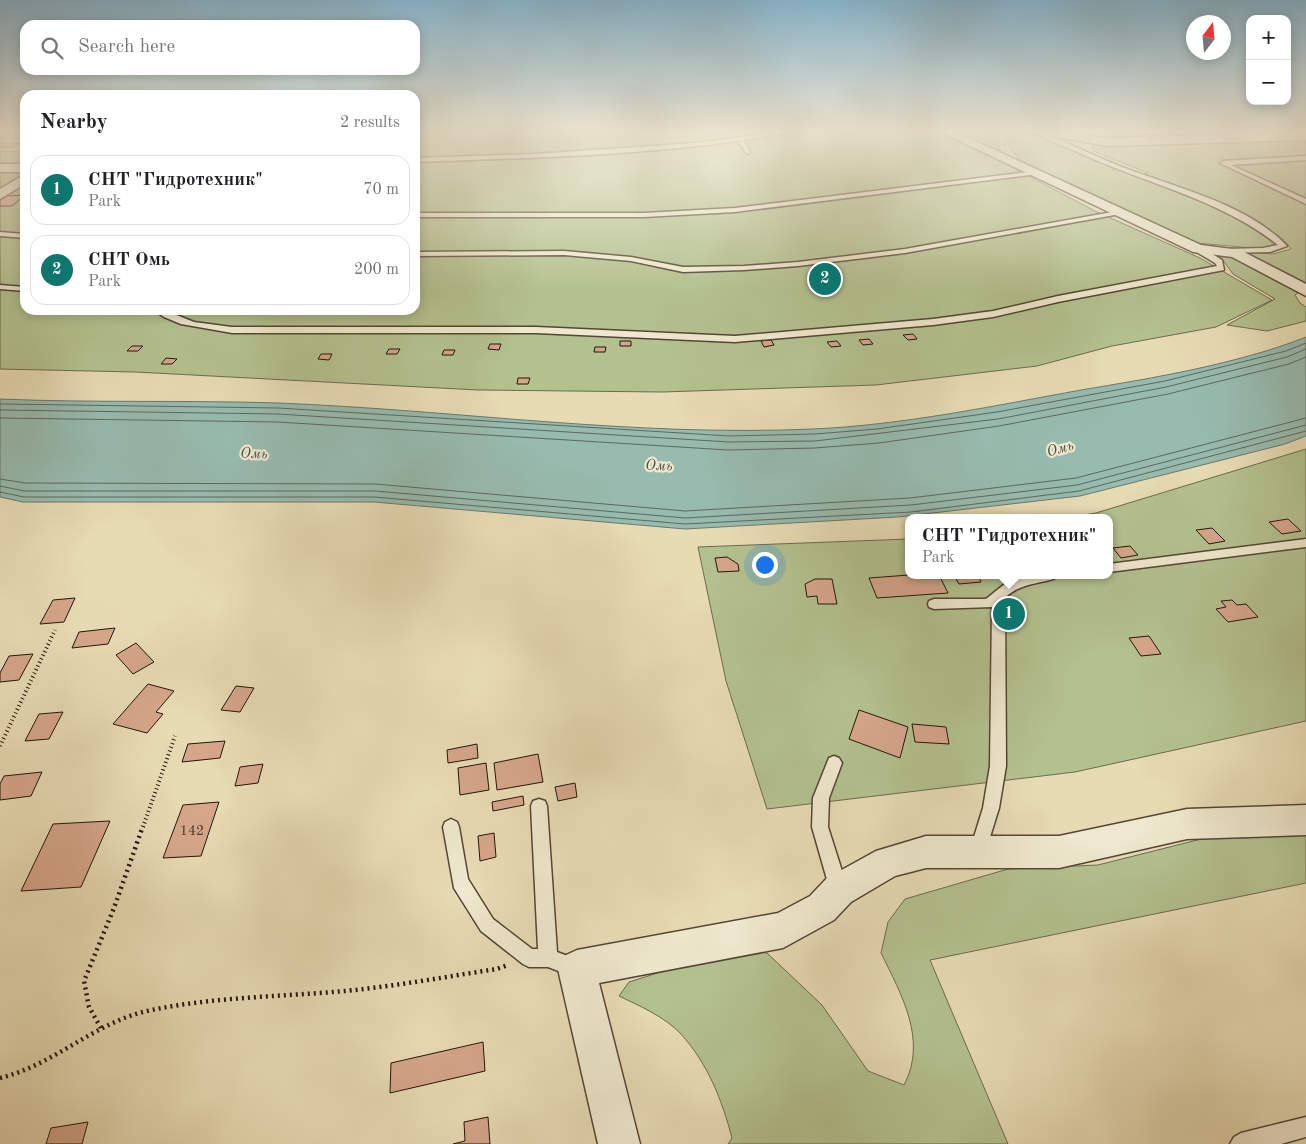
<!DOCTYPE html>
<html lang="en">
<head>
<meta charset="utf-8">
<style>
	:root { --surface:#fff; --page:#f2f2f2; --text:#202124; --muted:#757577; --line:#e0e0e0; --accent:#0f766e }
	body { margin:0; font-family:"Old Standard TT",serif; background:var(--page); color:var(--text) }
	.controls { position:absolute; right:15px; top:15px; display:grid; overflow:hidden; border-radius:10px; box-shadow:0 2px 12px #0003 }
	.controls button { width:45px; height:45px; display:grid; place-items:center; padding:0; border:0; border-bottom:1px solid var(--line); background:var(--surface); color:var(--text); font:25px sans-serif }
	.compass { position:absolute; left:1186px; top:15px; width:45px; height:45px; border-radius:50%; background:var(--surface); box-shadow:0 2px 12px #0003; rotate:16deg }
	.you { position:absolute; left:764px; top:564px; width:18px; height:18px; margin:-12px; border:4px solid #fff; border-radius:50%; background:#1a73e8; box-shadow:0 0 0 8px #1a73e833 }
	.badge { display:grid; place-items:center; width:32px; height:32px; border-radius:50%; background:var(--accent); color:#fff; font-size:16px; font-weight:700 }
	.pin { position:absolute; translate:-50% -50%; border:2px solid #fff; box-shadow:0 1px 5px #0006 }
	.popup { position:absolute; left:905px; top:514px; width:208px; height:65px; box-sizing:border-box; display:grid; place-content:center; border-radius:10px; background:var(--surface); filter:drop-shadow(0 1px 4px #0005); font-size:16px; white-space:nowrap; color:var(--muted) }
	.popup b { font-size:19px; color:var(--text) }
	.popup::after { content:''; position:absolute; left:50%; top:100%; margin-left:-10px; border:10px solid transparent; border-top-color:var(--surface) }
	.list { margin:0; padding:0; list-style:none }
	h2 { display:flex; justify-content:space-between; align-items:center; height:65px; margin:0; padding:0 20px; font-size:21px }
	h2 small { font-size:16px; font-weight:400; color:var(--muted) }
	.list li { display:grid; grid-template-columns:32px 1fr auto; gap:15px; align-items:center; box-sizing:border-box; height:70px; margin:0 10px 10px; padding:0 10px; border:1px solid var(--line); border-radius:15px }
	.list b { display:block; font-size:19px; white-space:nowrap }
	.list p { margin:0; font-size:16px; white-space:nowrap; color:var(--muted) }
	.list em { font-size:16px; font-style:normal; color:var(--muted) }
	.icon { flex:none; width:28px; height:28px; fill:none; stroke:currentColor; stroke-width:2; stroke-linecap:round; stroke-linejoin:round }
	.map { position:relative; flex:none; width:1306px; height:1144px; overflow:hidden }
	.search { position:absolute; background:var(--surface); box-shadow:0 2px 12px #0003; left:20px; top:20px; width:400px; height:55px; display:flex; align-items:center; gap:12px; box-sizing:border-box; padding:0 18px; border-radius:15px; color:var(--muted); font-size:19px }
	.panel { position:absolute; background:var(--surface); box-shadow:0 2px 12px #0003; left:20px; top:90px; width:400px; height:225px; border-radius:15px }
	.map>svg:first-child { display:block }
	.green { fill:#b3c18f; stroke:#6b6b4d }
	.water { fill:#97bbaf; stroke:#69796d }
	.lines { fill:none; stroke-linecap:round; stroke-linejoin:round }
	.shore { stroke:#5d685d; stroke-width:1 }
	.building { fill:#d6a68b; stroke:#23150b }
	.lane-casing { stroke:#544635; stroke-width:3 }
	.street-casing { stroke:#544635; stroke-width:3 }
	.path-far2 { stroke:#23150b; stroke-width:2; stroke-dasharray:0.5 1; stroke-linecap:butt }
	.path-far1 { stroke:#23150b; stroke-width:4; stroke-dasharray:1 3; stroke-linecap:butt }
	.path { stroke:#23150b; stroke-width:4.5; stroke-dasharray:2 4; stroke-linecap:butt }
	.lane { fill:#efe8ce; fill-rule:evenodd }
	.street { fill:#efe8ce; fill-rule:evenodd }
	.labels { text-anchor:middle; stroke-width:4.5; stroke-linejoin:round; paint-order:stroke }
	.near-number-label { font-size:14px; fill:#50392b }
	.water-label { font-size:15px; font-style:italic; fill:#4c4f44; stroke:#efe8ce }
</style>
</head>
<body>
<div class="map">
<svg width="1306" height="1144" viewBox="0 0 1306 1144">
	<rect width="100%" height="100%" fill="#e7dbb4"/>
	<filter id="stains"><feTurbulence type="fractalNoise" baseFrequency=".004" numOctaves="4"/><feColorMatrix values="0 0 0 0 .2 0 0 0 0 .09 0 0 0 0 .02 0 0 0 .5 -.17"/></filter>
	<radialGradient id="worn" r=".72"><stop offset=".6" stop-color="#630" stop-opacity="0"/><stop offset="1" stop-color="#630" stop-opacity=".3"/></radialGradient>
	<path class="green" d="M562,132H937L1006,164L1095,211L1200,258L1272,300L1216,327L1112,346L1037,366L876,385L662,392L478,390L135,372L0,369V151L25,152V310H415V134Z
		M951,132H994L999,137L997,144L1001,152L1009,158Z
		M1023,132L1049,140L1243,219L1262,232L1274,245L1264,249L1197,243L1023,164L1009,146V142Z
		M1306,137V292H1299L1295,295L1300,303L1306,307V321L1267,331L1227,325L1275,299L1233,274L1222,259L1211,253L1237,251L1273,254L1291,249C1275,221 1175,188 1142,175L1148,173L1093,151L1092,147L1096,144Z
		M1306,449V721L1075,772L767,809L726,681L698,547L909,539V575H1109V518H1066L1096,513Z
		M1306,830V883L930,960L1008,1144H728L732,1138C722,1100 708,1064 681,1034C665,1017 640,1006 619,996L629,982L699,960L750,951L767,953L822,1005L868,1071L904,1085C928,1040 901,994 881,953L888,922L905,899L1008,869L1098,865L1229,832Z"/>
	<path class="water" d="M1306,337V436L1285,444L1080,496L898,517L685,529L374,502H23L0,497V399C93,403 185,400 278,403C456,410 634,437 813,429C903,425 993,406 1081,390C1153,378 1238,364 1306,337Z"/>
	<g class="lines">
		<path class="shore" d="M0,404L278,408L729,436L815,434L877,429L997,412L1165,381L1286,351L1306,343
			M0,410L278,414L729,442L815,441L998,419L1166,387L1287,357L1306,349
			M0,418L278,422L728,450L815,448L879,443L999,426L1168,394L1289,364L1306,357
			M0,479L25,483L375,484L685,511L910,498L1076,478L1306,418
			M0,486L24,491H375L685,518L911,505L1077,485L1306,425
			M0,492L24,497H374L685,524L911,512L1079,491L1306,431"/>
	</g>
	<path class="building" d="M7,134H24L18,138H1Z
		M0,143H20L13,147L0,148Z
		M25,195L12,206H0V200L7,196Z
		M913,334L917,339L908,340L903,335Z
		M869,339L873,344L863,345L859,340Z
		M771,340L774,345L764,347L761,341Z
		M620,341H631V346H620Z
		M837,341L841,346L831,347L827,342Z
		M490,344H501L499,350L488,349Z
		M132,346H143L138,351H127Z
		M595,347H606L605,352H594Z
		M389,349H400L397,354H386Z
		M444,350H455L453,355H442Z
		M321,354H332L329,360L318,359Z
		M166,358L177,359L172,364H161Z
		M518,378H530L528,384H517Z
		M1288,519L1301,531L1282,534L1269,522Z
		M1212,528L1225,541L1209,544L1196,530Z
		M1130,546L1138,555L1121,558L1113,548Z
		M727,557L738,564L739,571L718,572L715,558Z
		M909,575H939L948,593L877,598L869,578Z
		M954,575H978L981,582L959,584Z
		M815,579H832L837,604H818L817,596L807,597L805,584Z
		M75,598L64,622L40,624L53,600Z
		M1232,600L1237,605L1246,604L1258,617L1228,622L1216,609L1226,607L1221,601Z
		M115,628L108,644L72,648L79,632Z
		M1149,636L1161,654L1141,656L1129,638Z
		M136,643L154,662L133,674L116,655Z
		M33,654L19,680L0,682V673L9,656Z
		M148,684L174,691L156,712L163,714L147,733L113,724Z
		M236,686L254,688L240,712L221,710Z
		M859,710L908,727L900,758L849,739Z
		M63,712L49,739L25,741L39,714Z
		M912,724L946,727L949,744L915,742Z
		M225,741L220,758L182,762L188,744Z
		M477,744L478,758L448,763L447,750Z
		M538,754L543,782L497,790L494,763Z
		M486,763L489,790L460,795L458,768Z
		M263,764L258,783L235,786L240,767Z
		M42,772L31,796L0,800V784L4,776Z
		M575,783L577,797L558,801L555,787Z
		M523,796L524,805L493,811L492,802Z
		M219,802L201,856L163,858L183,805Z
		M110,821L81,887L21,891L53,824Z
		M494,833L496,857L480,861L478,836Z
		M483,1042L485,1071L390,1093L391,1063Z
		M488,1117L490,1144H453L465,1141L464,1122Z
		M88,1122L82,1144H46L51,1128Z"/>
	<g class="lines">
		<g class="lane-casing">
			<path id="lane" d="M779,132H792L744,140L750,152L747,154L738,141C631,156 523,158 415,162V158L536,154L695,143Z
				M1034,132H1041C1068,143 1094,156 1122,167C1174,187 1248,204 1287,246L1270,252L1223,253V249H1226L1263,248L1278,245C1219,198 1143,183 1075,151C1062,145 1046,140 1034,132Z
				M1306,156V160L1231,165L1306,199V204L1220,163L1223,161Z
				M1036,171L1038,174L735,212L644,217H420L416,215L420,213H644L735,208Z
				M1118,211L1120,212V214L905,253L798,266L744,270L683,272L631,261L564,255L415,256V252L564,251L631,257L683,267L744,266L798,262L905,249Z
				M0,232L25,234V238L0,236Z
				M1195,247H1201L1222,260L1224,270L1058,302L993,317L933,325L735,342L536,333H232L181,324L164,317L154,310H164L194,322L232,327H536L735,336L933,319L993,311L1058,296L1217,266L1215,263L1195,251Z
				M0,285L25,287V291L0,289Z
				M1306,539V547L1109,572V564Z
				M1026,575H1059C1053,584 1022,580 1005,598L1006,766L999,808L986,850L984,856L978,858L972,856L970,850L983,808L990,766L992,607L934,609L929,607L928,604L929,601L934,599H986L1006,583Z
				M834,756L839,758L842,763L829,798L828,827L848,890L845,896L839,898L833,896L830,890L812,827L813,798L829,758Z
				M539,799L545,801L547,806L557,952L584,962L586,969L584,976L577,978L548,967H529L523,964L481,931L454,888L443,827L445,822L451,819L457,822L459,827L468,879L493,919L532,949H538L531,806L533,801Z
				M1306,1117V1137L1281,1144H1230L1234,1137L1241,1133Z"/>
		</g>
		<g class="street-casing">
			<path id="street" d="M0,132H10L0,138Z
				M941,132H956L1201,245L1240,250L1306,284V296L1232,257L1193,252Z
				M1037,132H1059L1108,138L1306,132V140L1108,146L1039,134Z
				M0,164H25V172H0Z
				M25,174V184L0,199V189Z
				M1306,805V835L1187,839L1059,868H926L895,876L851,902L834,920L783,948L599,983L640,1144H598L558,969L564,956L577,950L778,913L810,896L827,878L876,851L926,836H1059L1187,809Z"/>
		</g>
		<path class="path-far2" d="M1004,132L1007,137L1005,145
			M1007,141L1020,132
			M510,145L512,132"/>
		<path class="path-far1" d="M0,746L55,630
			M143,827L175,736"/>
		<path class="path" d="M101,1028L89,1007L84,981L114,908L143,826
			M0,1078C54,1065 94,1023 147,1011C215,996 286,997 355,990C402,985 450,976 497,969L508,965"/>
		<use href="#lane" class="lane"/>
		<use href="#street" class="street"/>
	</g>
	<linearGradient id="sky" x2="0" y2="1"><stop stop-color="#87b7d1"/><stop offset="0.45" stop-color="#f4efdd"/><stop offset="1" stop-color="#f4efdd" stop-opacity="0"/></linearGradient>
	<rect width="1306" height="292" fill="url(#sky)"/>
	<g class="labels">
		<g class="near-number-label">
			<text x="192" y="835">142</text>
		</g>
		<g class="water-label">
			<text transform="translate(1060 448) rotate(-15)" y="5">Омь</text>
			<text transform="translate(254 453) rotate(2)" y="5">Омь</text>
			<text transform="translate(659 465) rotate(2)" y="5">Омь</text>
		</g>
	</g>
	<rect width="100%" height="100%" filter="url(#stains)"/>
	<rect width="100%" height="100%" fill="url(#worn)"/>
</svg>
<div class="controls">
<button>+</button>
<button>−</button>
</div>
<svg class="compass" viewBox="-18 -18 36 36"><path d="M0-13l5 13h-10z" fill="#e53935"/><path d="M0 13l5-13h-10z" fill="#757577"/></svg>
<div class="you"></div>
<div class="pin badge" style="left:1009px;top:614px">1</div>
<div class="popup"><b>СНТ &quot;Гидротехник&quot;</b>Park</div>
<div class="pin badge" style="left:825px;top:279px">2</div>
<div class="search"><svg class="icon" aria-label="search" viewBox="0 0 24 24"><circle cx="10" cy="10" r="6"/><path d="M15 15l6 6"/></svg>Search here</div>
<section class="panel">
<h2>Nearby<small>2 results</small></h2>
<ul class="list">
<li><span class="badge">1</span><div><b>СНТ &quot;Гидротехник&quot;</b><p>Park</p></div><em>70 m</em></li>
<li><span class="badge">2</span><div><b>СНТ Омь</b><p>Park</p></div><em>200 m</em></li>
</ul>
</section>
</div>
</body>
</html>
